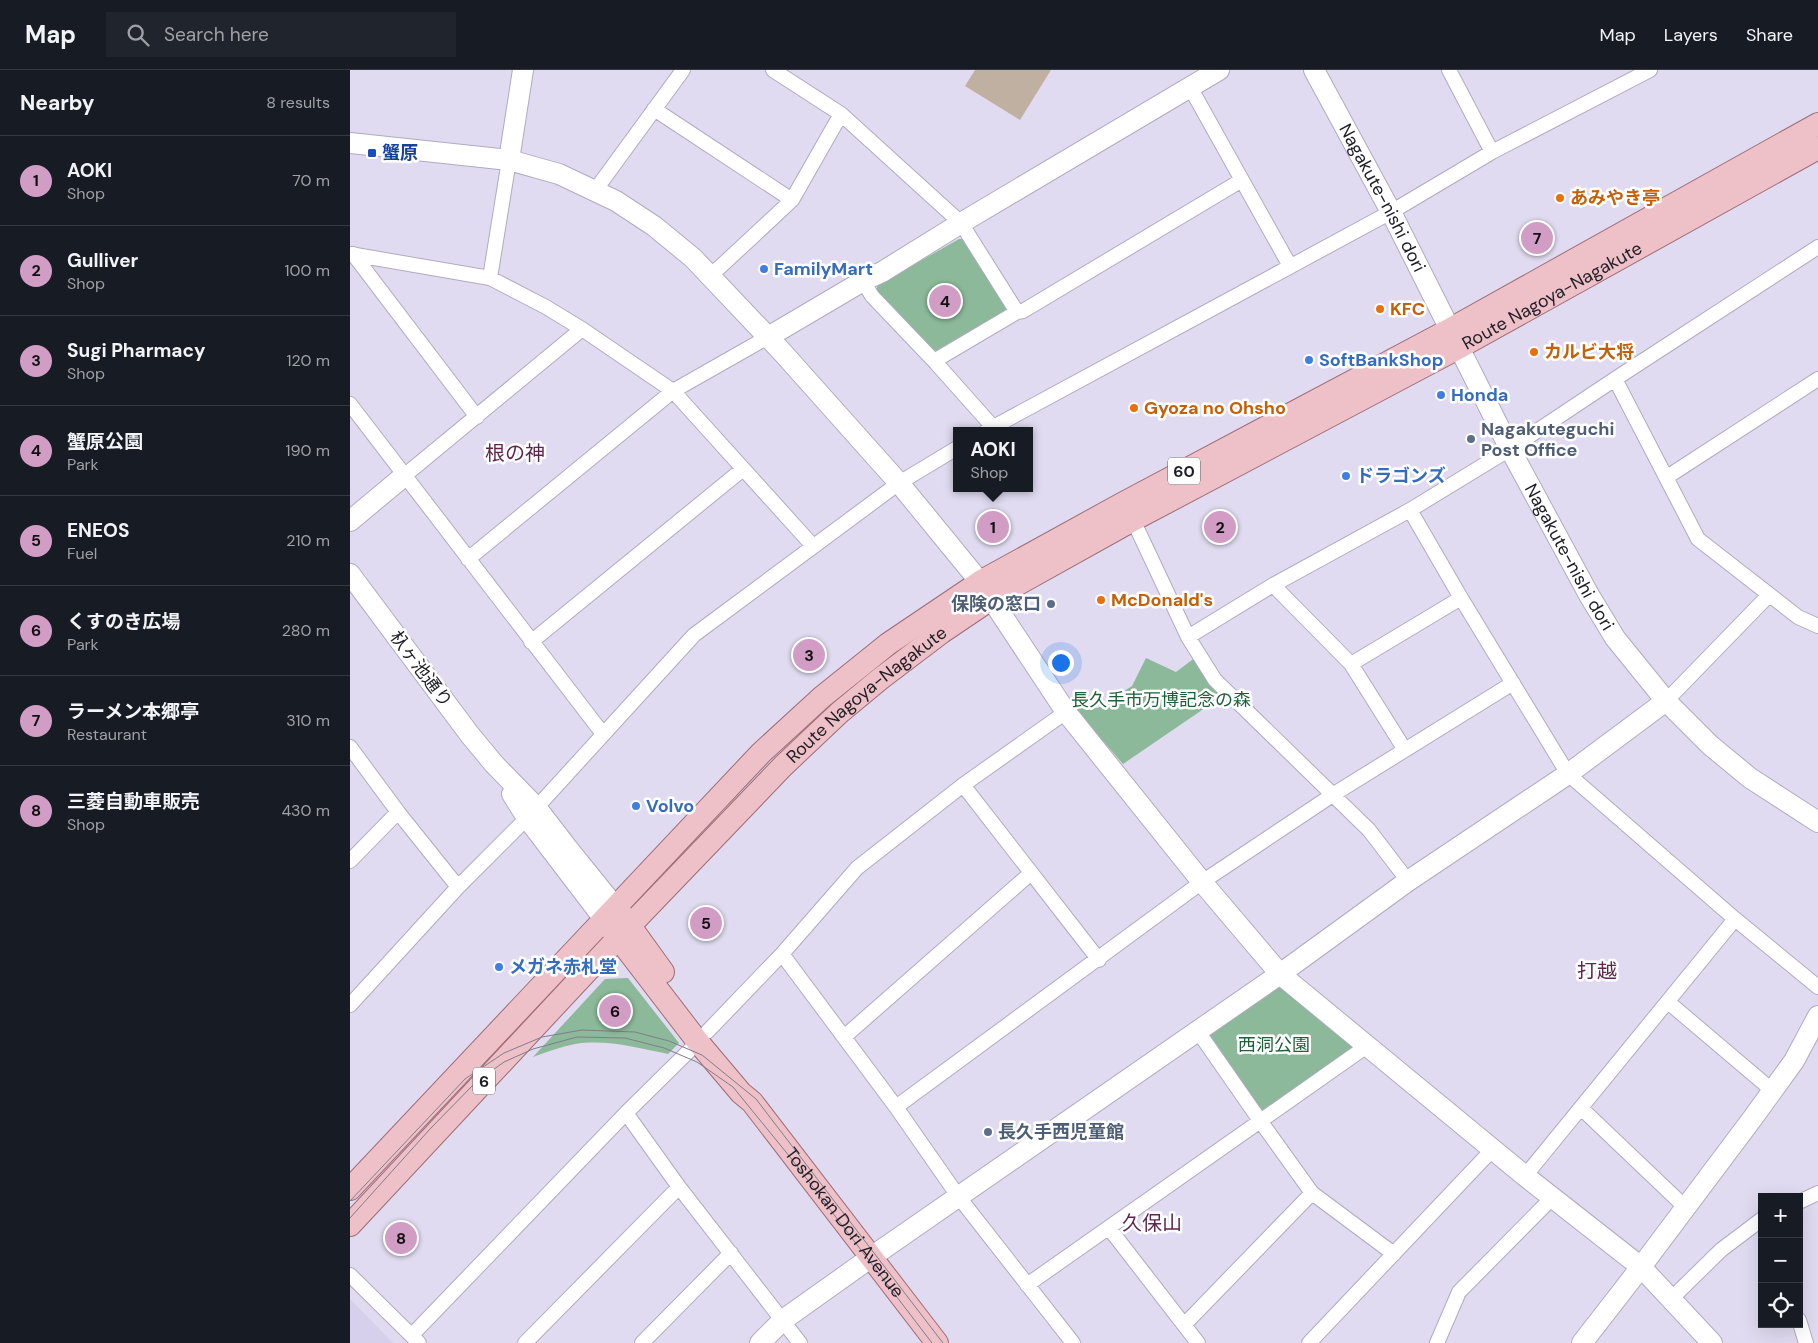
<!DOCTYPE html>
<html lang="en">
<head>
<meta charset="utf-8">
<style>
	:root { --surface:#171b24; --page:#20242c; --text:#f1f3f6; --muted:#9ea1a6; --line:#363941; --accent:#d29dc4 }
	body { margin:0; font-family:"DM Sans","Noto Sans JP",sans-serif; background:var(--page); color:var(--text) }
	.controls { position:absolute; right:15px; bottom:15px; display:grid; overflow:hidden; border-radius:0px; box-shadow:0 5px 20px #0002 }
	.controls button { width:45px; height:45px; display:grid; place-items:center; padding:0; border:0; border-bottom:1px solid var(--line); background:var(--surface); color:var(--text); font:25px sans-serif }
	.you { position:absolute; left:710px; top:592px; width:18px; height:18px; margin:-12px; border:4px solid #fff; border-radius:50%; background:#1a73e8; box-shadow:0 0 0 8px #1a73e833 }
	.badge { display:grid; place-items:center; width:32px; height:32px; border-radius:50%; background:var(--accent); color:#111; font-size:16px; font-weight:700 }
	.pin { position:absolute; translate:-50% -50%; border:2px solid #fff; box-shadow:0 1px 5px #0006 }
	.popup { position:absolute; left:603px; top:357px; width:80px; height:65px; box-sizing:border-box; display:grid; place-content:center; border-radius:0px; background:var(--surface); filter:drop-shadow(0 1px 4px #0005); font-size:16px; white-space:nowrap; color:var(--muted) }
	.popup b { font-size:19px; color:var(--text) }
	.popup::after { content:''; position:absolute; left:50%; top:100%; margin-left:-10px; border:10px solid transparent; border-top-color:var(--surface) }
	.list { margin:0; padding:0; list-style:none }
	h2 { display:flex; justify-content:space-between; align-items:center; height:65px; margin:0; padding:0 20px; font-size:21px }
	h2 small { font-size:16px; font-weight:400; color:var(--muted) }
	.list li { display:grid; grid-template-columns:32px 1fr auto; gap:15px; align-items:center; box-sizing:border-box; height:90px; padding:0 20px; border-top:1px solid var(--line) }
	.list b { display:block; font-size:19px; white-space:nowrap }
	.list p { margin:0; font-size:16px; white-space:nowrap; color:var(--muted) }
	.list em { font-size:16px; font-style:normal; color:var(--muted) }
	.icon { flex:none; width:28px; height:28px; fill:none; stroke:currentColor; stroke-width:2; stroke-linecap:round; stroke-linejoin:round }
	.map { position:relative; flex:none; width:1468px; height:1273px; overflow:hidden }
	header { display:flex; align-items:center; gap:30px; box-sizing:border-box; height:70px; padding:0 25px; background:var(--surface); border-bottom:1px solid var(--line) }
	header strong { font-size:24px }
	nav { display:flex; gap:28px; margin-inline-start:auto; font-size:18px }
	.search { width:350px; height:45px; background:var(--page); display:flex; align-items:center; gap:12px; box-sizing:border-box; padding:0 18px; border-radius:0px; color:var(--muted); font-size:19px }
	main { display:flex }
	aside { flex:1; background:var(--surface) }
	.map>svg:first-child { display:block }
	.built { fill:#d7d0ec }
	.green { fill:#8bb999 }
	.building { fill:#c0b0a1 }
	.lines { fill:none; stroke-linecap:round; stroke-linejoin:round }
	.street-casing { stroke:#b0abbf; stroke-width:16 }
	.secondary-casing { stroke:#b0abbf; stroke-width:22 }
	.primary-casing { stroke:#9e6c76; stroke-width:24 }
	.street { stroke:#fff; stroke-width:14 }
	.secondary { stroke:#fff; stroke-width:20 }
	.primary { stroke:#eec0c7; stroke-width:22 }
	.tram { stroke:#807d8b; stroke-width:1 }
	.transit-dot { fill:#1a4fb4; stroke:#fff; stroke-width:2 }
	.food-dot { fill:#e8710a; stroke:#fff; stroke-width:2 }
	.shop-dot { fill:#3f7fe0; stroke:#fff; stroke-width:2 }
	.service-dot { fill:#5c6f8a; stroke:#fff; stroke-width:2 }
	.labels { text-anchor:middle; stroke-width:5; stroke-linejoin:round; paint-order:stroke }
	.shield { fill:#fff; stroke:#626166; stroke-width:1 }
	.shield-label { font-size:16px; font-weight:bold; fill:#1f1d25 }
	.transit-label { font-size:18px; font-weight:bold; fill:#164399; stroke:#fff; text-anchor:start }
	.street-label { font-size:18px; fill:#1f1d25; stroke:#fff }
	.food-label { font-size:18px; font-weight:bold; fill:#c56008; stroke:#fff; text-anchor:start }
	.shop-label { font-size:18px; font-weight:bold; fill:#366cbe; stroke:#fff; text-anchor:start }
	.service-label { font-size:18px; font-weight:bold; fill:#4e5e75; stroke:#fff; text-anchor:start }
	.park-label { font-size:18px; fill:#20613b; stroke:#fff }
	.quarter-label { font-size:20px; fill:#61264d; stroke:#fff }
</style>
</head>
<body>
<header>
<strong>Map</strong>
<div class="search"><svg class="icon" aria-label="search" viewBox="0 0 24 24"><circle cx="10" cy="10" r="6"/><path d="M15 15l6 6"/></svg>Search here</div>
<nav><a>Map</a><a>Layers</a><a>Share</a></nav>
</header>
<main>
<aside>
<h2>Nearby<small>8 results</small></h2>
<ul class="list">
<li><span class="badge">1</span><div><b>AOKI</b><p>Shop</p></div><em>70 m</em></li>
<li><span class="badge">2</span><div><b>Gulliver</b><p>Shop</p></div><em>100 m</em></li>
<li><span class="badge">3</span><div><b>Sugi Pharmacy</b><p>Shop</p></div><em>120 m</em></li>
<li><span class="badge">4</span><div><b>蟹原公園</b><p>Park</p></div><em>190 m</em></li>
<li><span class="badge">5</span><div><b>ENEOS</b><p>Fuel</p></div><em>210 m</em></li>
<li><span class="badge">6</span><div><b>くすのき広場</b><p>Park</p></div><em>280 m</em></li>
<li><span class="badge">7</span><div><b>ラーメン本郷亭</b><p>Restaurant</p></div><em>310 m</em></li>
<li><span class="badge">8</span><div><b>三菱自動車販売</b><p>Shop</p></div><em>430 m</em></li>
</ul>
</aside>
<div class="map">
<svg width="1468" height="1273" viewBox="0 0 1468 1273">
	<rect width="100%" height="100%" fill="#e0dbf0"/>
	<path class="built" d="M0,1229L43,1273H0Z"/>
	<path class="green" d="M609,169H614L660,241L588,282L581,278L526,220L528,215Z
		M846,587L874,625L773,694L722,635L748,638L782,616L796,588L826,602Z
		M278,908L329,973L318,984C288,978 256,969 225,974C211,977 196,982 183,987L255,909Z
		M929,911L1009,976L913,1046L852,963Z"/>
	<path class="building" d="M625,0H701L670,50L615,16Z"/>
	<g class="lines">
		<g class="street-casing">
			<path id="street" d="M423,0L491,44L611,153L667,242
				M1099,0L1142,82
				M840,17L940,196
				M304,39L442,130
				M244,122L333,0
				M0,184L140,208L196,237L232,259L323,321L463,476
				M3,184L127,347
				M359,205L369,198L442,130L491,44
				M140,208L159,90
				M513,211L522,226L586,293L643,357
				M584,291L667,242L673,241L892,110
				M1265,309L1348,469L1448,547L1468,556
				M0,334L253,664
				M636,361L1041,142L1142,82L1300,0
				M54,406L232,259
				M1317,407L1468,309
				M1060,440L1111,528L1218,704L1385,849L1468,917
				M783,450L838,567L865,610L1019,760L1058,811
				M118,489L323,321L418,267
				M923,515L1001,594L1055,680
				M838,567L923,515L1060,440L1160,379L1265,309L1468,177
				M181,572L393,399
				M1001,594L1111,528
				M1316,631L1419,525
				M0,677L48,742L108,817
				M613,715L749,890
				M0,791L48,742
				M432,884L546,1037L608,1126L723,1273
				M1318,932L1423,1021
				M0,935L108,817L177,748L344,565L549,413L607,378
				M847,960L911,1052L962,1123L1044,1184
				M357,962L432,884L507,798L613,715L716,642
				M494,967L681,803
				M546,1037L852,812L984,724L1163,613
				M1231,1038L1336,1138
				M276,1043L329,1117L450,1273
				M1175,1106L1385,849
				M1449,1132L1468,1123
				M759,1158L848,1273
				M0,1205L69,1273
				M677,1215L1017,976
				M1322,1228L1371,1180L1412,1149
				M1449,1250L1456,1273
				M834,1255L962,1123
				M62,1265L276,1043L348,972
				M175,1273L329,1117
				M292,1273L381,1183
				M959,1273L1143,1079
				M1087,1273L1109,1222L1203,1127"/>
		</g>
		<g class="secondary-casing">
			<g id="secondary">
				<path id="s1" d="M964,0L1041,142L1160,379L1239,525L1265,568L1316,631L1360,675L1400,708L1468,752"/>
				<path d="M0,73L159,90L209,104L266,131L304,156L343,188L433,283L549,413L630,512L716,642L852,812L930,904L1175,1106L1291,1197L1362,1273"/>
				<path d="M159,90L173,0"/>
				<path d="M418,267L513,211L532,202L611,153L869,0"/>
				<path d="M0,451L54,406"/>
				<path d="M0,504L120,665L144,694L186,737L219,780L265,837"/>
				<path d="M162,724L177,748L254,849"/>
				<path d="M410,1273L433,1250L530,1181L930,904L1058,811L1218,704L1316,631"/>
				<path d="M1232,1273L1291,1197L1402,1049L1444,991L1468,946"/>
			</g>
		</g>
		<g class="primary-casing">
			<g id="primary">
				<path d="M272,845L313,902"/>
				<path id="s2" d="M259,856L348,972L391,1023L402,1032L587,1273"/>
				<path d="M0,1119L411,683L472,627L538,574L630,512L770,435L1099,260L1468,54"/>
				<path id="s3" d="M0,1155L268,868L433,696L489,643L530,609L592,562L641,529L783,450L1108,278L1468,78"/>
			</g>
		</g>
		<use href="#street" class="street"/>
		<use href="#secondary" class="secondary"/>
		<use href="#primary" class="primary"/>
		<path class="tram" d="M0,1131L115,1009L154,983L192,967L232,960L285,962L319,971L352,985L406,1029L593,1273
			M0,1148L80,1059L126,1012L154,992L183,979L227,967L275,968L314,978L347,992L383,1017L440,1087L582,1273"/>
	</g>
	<rect class="transit-dot" x="17" y="78" width="10" height="10" rx="2.5"/>
	<g class="food-dot">
		<circle cx="1210" cy="128" r="5"/>
		<circle cx="1030" cy="239" r="5"/>
		<circle cx="1184" cy="282" r="5"/>
		<circle cx="784" cy="338" r="5"/>
		<circle cx="751" cy="530" r="5"/>
	</g>
	<g class="shop-dot">
		<circle cx="414" cy="199" r="5"/>
		<circle cx="959" cy="290" r="5"/>
		<circle cx="1091" cy="325" r="5"/>
		<circle cx="996" cy="406" r="5"/>
		<circle cx="286" cy="736" r="5"/>
		<circle cx="149" cy="897" r="5"/>
	</g>
	<g class="service-dot">
		<circle cx="1121" cy="369" r="5"/>
		<circle cx="701" cy="534" r="5"/>
		<circle cx="638" cy="1062" r="5"/>
	</g>
	<g class="labels">
		<g class="shield">
			<rect x="818" y="387.5" width="32" height="27" rx="4"/>
			<rect x="123" y="997.5" width="22" height="27" rx="4"/>
		</g>
		<g class="shield-label">
			<text x="834" y="407">60</text>
			<text x="134" y="1017">6</text>
		</g>
		<g class="transit-label">
			<text x="32" y="89">蟹原</text>
		</g>
		<g class="street-label">
			<text dy="6" stroke="none"><textPath href="#s1" startOffset="145">Nagakute-nishi dori</textPath></text>
			<text dy="6" stroke="none"><textPath href="#s3" startOffset="1536">Route Nagoya-Nagakute</textPath></text>
			<text dy="6" stroke="none"><textPath href="#s1" startOffset="550">Nagakute-nishi dori</textPath></text>
			<text transform="translate(71 599) rotate(53)" y="6">杁ヶ池通り</text>
			<text dy="6" stroke="none"><textPath href="#s3" startOffset="741">Route Nagoya-Nagakute</textPath></text>
			<text dy="6" stroke="none"><textPath href="#s2" startOffset="379">Toshokan Dori Avenue</textPath></text>
		</g>
		<g class="food-label">
			<text x="1220" y="134">あみやき亭</text>
			<text x="1040" y="245">KFC</text>
			<text x="1194" y="288">カルビ大将</text>
			<text x="794" y="344">Gyoza no Ohsho</text>
			<text x="761" y="536">McDonald's</text>
		</g>
		<g class="shop-label">
			<text x="424" y="205">FamilyMart</text>
			<text x="969" y="296">SoftBankShop</text>
			<text x="1101" y="331">Honda</text>
			<text x="1006" y="412">ドラゴンズ</text>
			<text x="296" y="742">Volvo</text>
			<text x="159" y="903">メガネ赤札堂</text>
		</g>
		<g class="service-label">
			<text x="1131" y="365">Nagakuteguchi<tspan x="1131" dy="21">Post Office</tspan></text>
			<text x="691" y="540" text-anchor="end">保険の窓口</text>
			<text x="648" y="1068">長久手西児童館</text>
		</g>
		<g class="park-label">
			<text x="811" y="636">長久手市万博記念の森</text>
			<text x="924" y="981">西洞公園</text>
		</g>
		<g class="quarter-label">
			<text x="165" y="390">根の神</text>
			<text x="1247" y="908">打越</text>
			<text x="802" y="1160">久保山</text>
		</g>
	</g>
</svg>
<div class="controls">
<button>+</button>
<button>−</button>
<button><svg class="icon" aria-label="locate" viewBox="0 0 24 24"><circle cx="12" cy="12" r="6"/><path d="M12 2v4M12 18v4M2 12h4M18 12h4"/></svg></button>
</div>
<div class="you"></div>
<div class="pin badge" style="left:643px;top:457px">1</div>
<div class="popup"><b>AOKI</b>Shop</div>
<div class="pin badge" style="left:870px;top:457px">2</div>
<div class="pin badge" style="left:459px;top:585px">3</div>
<div class="pin badge" style="left:595px;top:231px">4</div>
<div class="pin badge" style="left:356px;top:853px">5</div>
<div class="pin badge" style="left:265px;top:941px">6</div>
<div class="pin badge" style="left:1187px;top:168px">7</div>
<div class="pin badge" style="left:51px;top:1168px">8</div>
</div>
</main>
</body>
</html>
